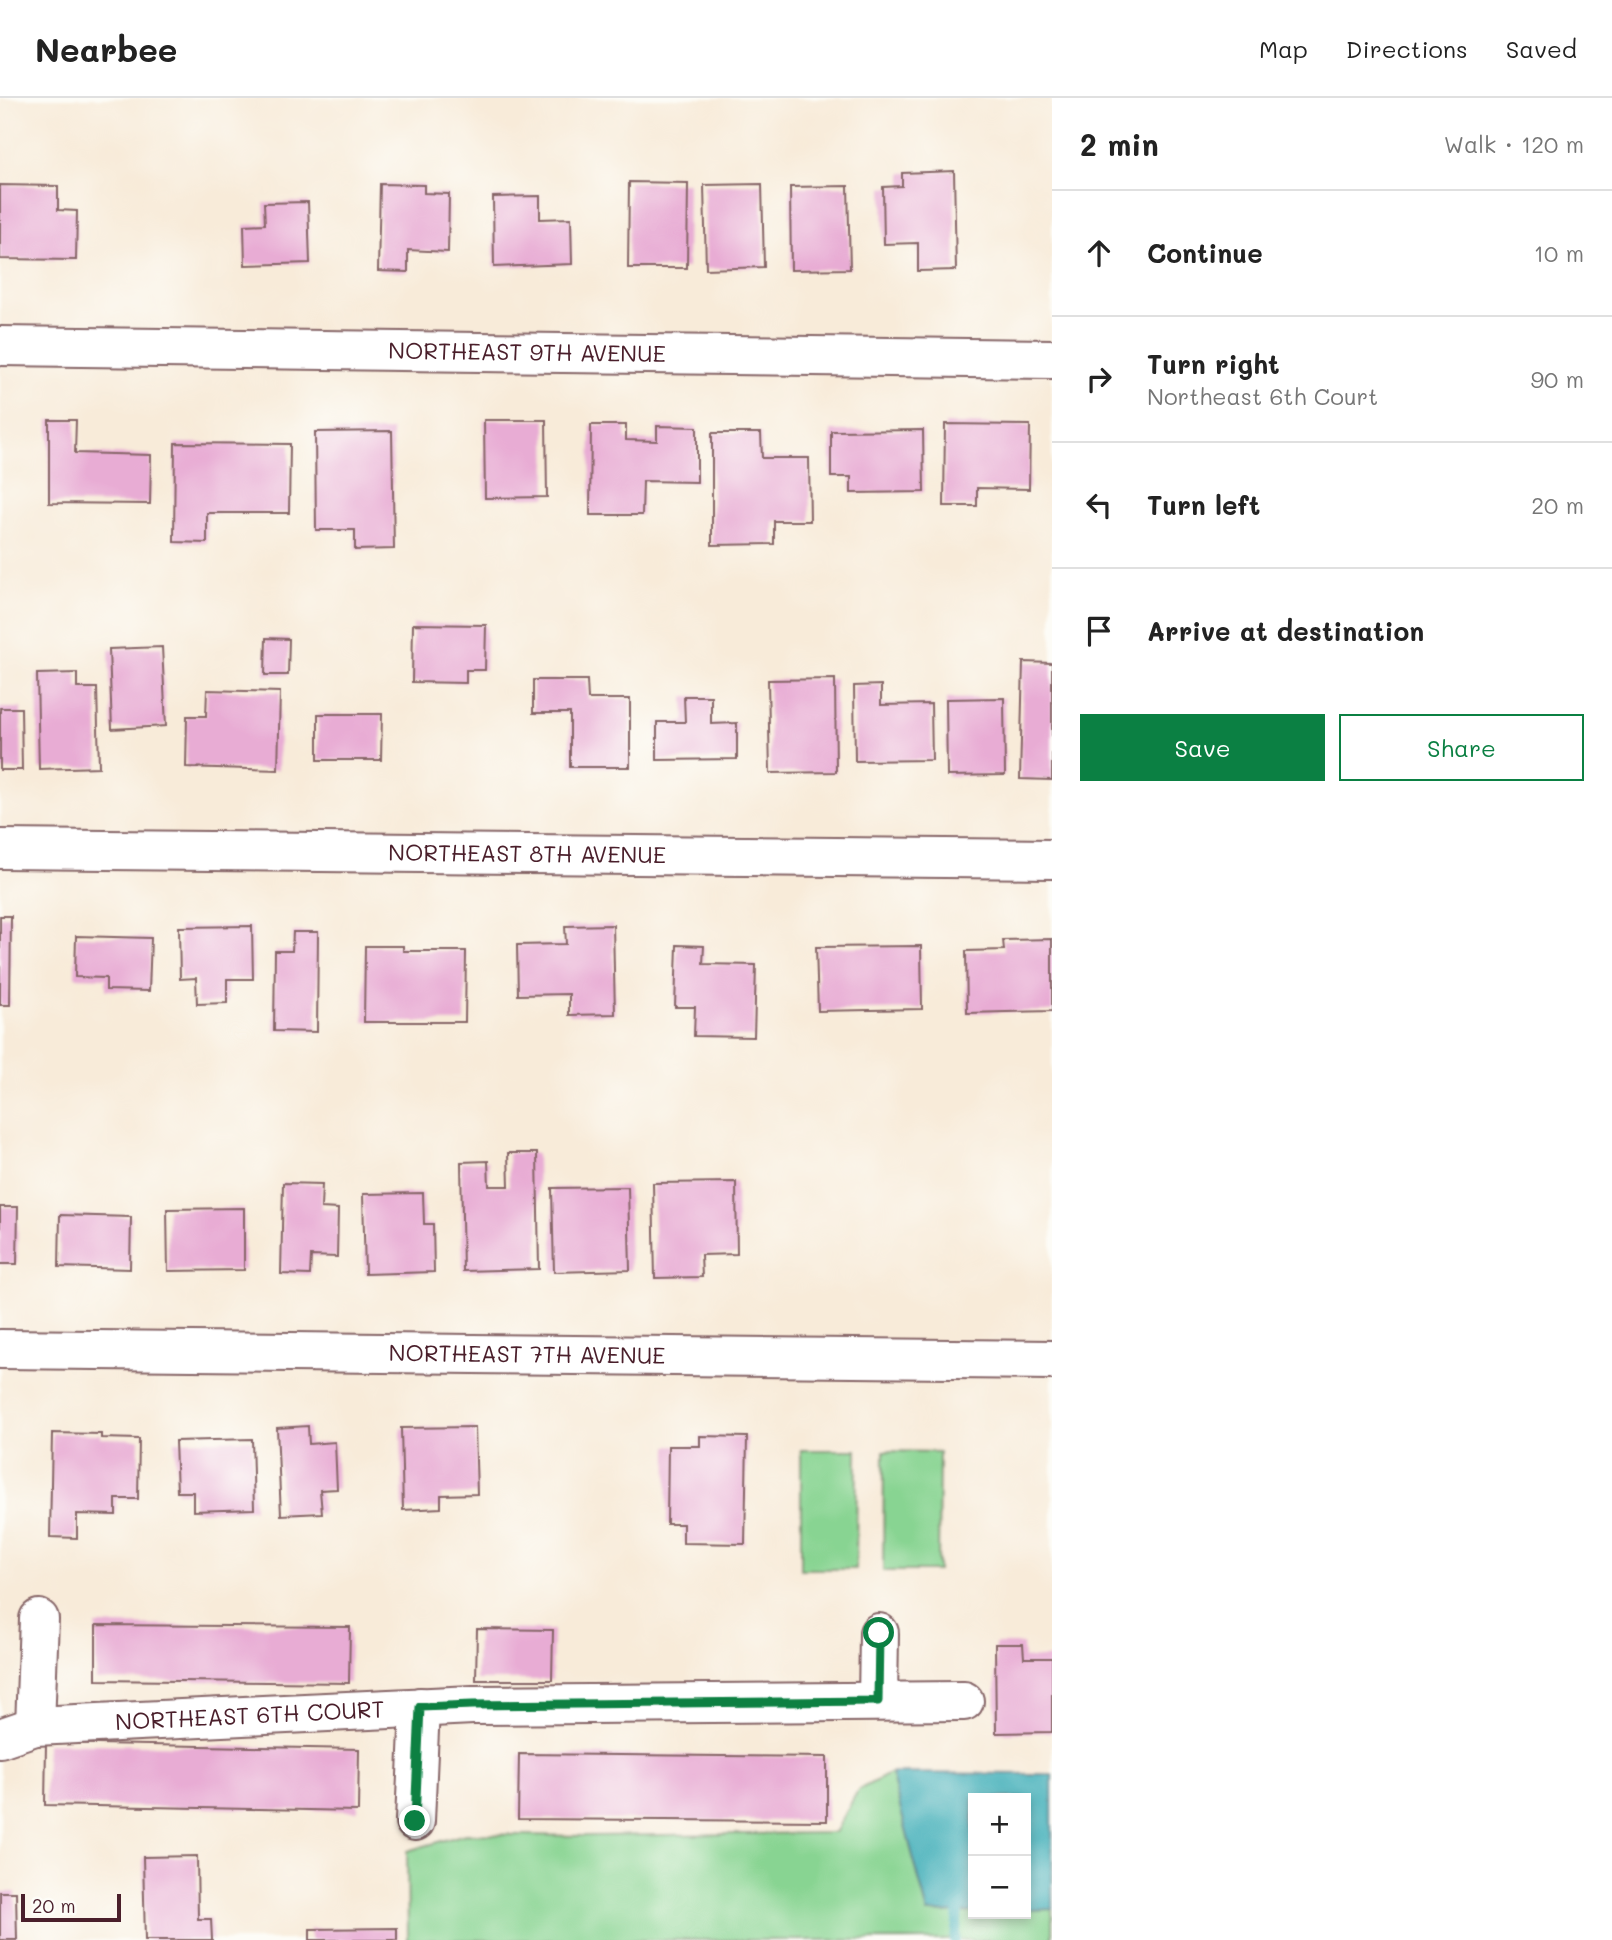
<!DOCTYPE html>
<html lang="en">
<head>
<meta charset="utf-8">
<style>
	:root { --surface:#fff; --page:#f6f6f6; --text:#222; --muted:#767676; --line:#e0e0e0; --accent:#0b8043 }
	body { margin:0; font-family:Mali,sans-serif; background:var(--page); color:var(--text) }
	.controls { position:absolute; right:21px; bottom:21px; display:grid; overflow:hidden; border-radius:0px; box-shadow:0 4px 10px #0003 }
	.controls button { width:63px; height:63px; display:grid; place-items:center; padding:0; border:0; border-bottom:2px solid var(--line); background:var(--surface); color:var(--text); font:35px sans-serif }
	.scale { position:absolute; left:21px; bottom:18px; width:100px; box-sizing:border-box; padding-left:7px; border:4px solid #4a1f2b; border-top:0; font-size:19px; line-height:24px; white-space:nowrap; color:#4a1f2b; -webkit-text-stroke:5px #fdfcf7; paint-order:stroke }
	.stop { position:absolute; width:21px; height:21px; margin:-16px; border:5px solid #0b8043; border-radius:50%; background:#fff }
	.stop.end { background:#0b8043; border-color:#fff; box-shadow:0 2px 7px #0008 }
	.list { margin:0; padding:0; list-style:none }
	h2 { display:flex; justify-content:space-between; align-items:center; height:91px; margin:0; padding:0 28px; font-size:30px }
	h2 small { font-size:23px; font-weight:400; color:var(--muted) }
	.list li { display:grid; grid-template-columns:46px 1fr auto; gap:21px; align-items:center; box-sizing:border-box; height:126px; padding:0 28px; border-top:2px solid var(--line) }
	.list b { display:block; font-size:26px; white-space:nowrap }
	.list p { margin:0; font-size:23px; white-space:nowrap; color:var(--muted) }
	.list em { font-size:23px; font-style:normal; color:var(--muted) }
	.actions { display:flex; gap:14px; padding:21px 28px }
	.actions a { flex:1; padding:16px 0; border:2px solid var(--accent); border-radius:0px; text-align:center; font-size:24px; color:var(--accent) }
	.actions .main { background:var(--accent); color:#fff }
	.icon { flex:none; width:38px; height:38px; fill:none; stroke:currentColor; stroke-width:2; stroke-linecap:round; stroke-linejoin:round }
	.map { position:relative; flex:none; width:1052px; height:1842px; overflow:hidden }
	header { display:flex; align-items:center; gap:42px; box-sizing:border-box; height:98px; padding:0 35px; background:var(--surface); border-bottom:2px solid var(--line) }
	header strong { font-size:33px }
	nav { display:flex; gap:38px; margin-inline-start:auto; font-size:24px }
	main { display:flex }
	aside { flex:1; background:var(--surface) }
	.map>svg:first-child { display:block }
	.green { fill:#88d492; stroke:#697a5e; stroke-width:2 }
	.water { fill:#3cadb8; stroke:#436672; stroke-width:2 }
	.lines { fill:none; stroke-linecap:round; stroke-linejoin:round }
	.stream { stroke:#3cadb8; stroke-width:10 }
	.building { fill:#e8acd4 }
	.minor-casing { stroke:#876668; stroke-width:42 }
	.minor { stroke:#fff; stroke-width:38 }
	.route { stroke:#0b8043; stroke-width:9 }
	.labels { text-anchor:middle; stroke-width:5; stroke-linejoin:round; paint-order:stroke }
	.street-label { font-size:23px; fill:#4a1f2b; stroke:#fdfcf7 }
</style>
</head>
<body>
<header>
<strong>Nearbee</strong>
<nav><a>Map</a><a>Directions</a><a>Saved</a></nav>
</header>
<main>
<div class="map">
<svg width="1052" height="1842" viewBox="0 0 1052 1842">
	<rect width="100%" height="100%" fill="#fdfcf7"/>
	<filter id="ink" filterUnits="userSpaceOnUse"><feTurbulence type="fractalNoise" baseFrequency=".0143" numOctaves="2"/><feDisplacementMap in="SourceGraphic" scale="14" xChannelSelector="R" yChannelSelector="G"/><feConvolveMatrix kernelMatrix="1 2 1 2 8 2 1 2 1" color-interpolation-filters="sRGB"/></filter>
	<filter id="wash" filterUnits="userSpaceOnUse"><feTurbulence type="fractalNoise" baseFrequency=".00686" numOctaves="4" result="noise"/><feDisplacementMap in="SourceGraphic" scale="28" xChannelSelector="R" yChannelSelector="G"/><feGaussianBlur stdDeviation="1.57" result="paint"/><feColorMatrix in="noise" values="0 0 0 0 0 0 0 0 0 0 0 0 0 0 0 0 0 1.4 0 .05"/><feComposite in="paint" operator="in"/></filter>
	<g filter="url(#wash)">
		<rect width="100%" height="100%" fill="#f8ebd9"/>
		<path class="green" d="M801,1352H857L856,1471H801Z
			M884,1353L939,1354L938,1473H883Z
			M891,1675L928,1815L973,1814V1816H1026V1812L1052,1811V1842H408L407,1753L465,1736L585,1738L835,1735L858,1692Z"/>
		<path class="water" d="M891,1675L1052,1676V1811L1026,1812V1700H973V1814L928,1815Z"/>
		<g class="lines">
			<path class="stream" d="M955,1842L958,1814"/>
		</g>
		<g id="blocks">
			<path class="building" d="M954,73L956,172L918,173V145L884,146L883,89L902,88V75Z
				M629,84L688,85L687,170H628Z
				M380,86L424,87V95L449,96L448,154L408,152V174L378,173Z
				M762,86L764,169L706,171L704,87Z
				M0,87L58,88V112L77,113L76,162L0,161Z
				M848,88L850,171L791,172L790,89Z
				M540,98V121L571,120L572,166L494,169L493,99Z
				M308,104L310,165L245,167L244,127L265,126L264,105Z
				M49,322H76L75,355L151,357L150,406L49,405Z
				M484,322H546L547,399L485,400Z
				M945,326L1030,327L1029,391L977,390V408H944Z
				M591,327H626V342L657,343V328L697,329V384L643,383L642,417H590Z
				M923,332L924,394L851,395V379H831V333Z
				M392,333L394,451L355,452V432H316L315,334Z
				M712,335H761L762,360H809L810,423H774V446L712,447Z
				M175,345L290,346L289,415H207V445L174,444Z
				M413,526L486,527L485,572H466V585L412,584Z
				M266,540L289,541L288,577H265Z
				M162,549L166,628L112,631L109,551Z
				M1023,564L1052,565V682L1020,681Z
				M77,575V590H97L99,669L39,671L37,576Z
				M835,581L836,674L770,675L768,582Z
				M533,582H587L588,601H630V669H570V615H533Z
				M881,587V607L931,606L932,662L855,663L854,588Z
				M207,592L280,594L278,672L186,669L187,618H206Z
				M684,598H711V626L737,625V661L657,662V624H685Z
				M1004,600L1005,677L947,678L946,601Z
				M0,610H21L22,672H0Z
				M318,616H382L381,662H318Z
				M0,818H11L10,907H0Z
				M613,827L615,916L569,917V896L518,897L517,847L566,846L565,828Z
				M252,828L253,881H227V905L197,906L196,880L180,881L179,829Z
				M293,834H318L317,934L274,933L275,853H292Z
				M76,838L151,840L149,893L106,892V880L75,879Z
				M1052,841V913L967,915L966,853L1004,852L1003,842Z
				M677,847L704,848L703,866L756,867L754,939L694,938L695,909H675Z
				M365,848H403V853H466L465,924H364Z
				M921,848L922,911L818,913L816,849Z
				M508,1055H537L539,1171L463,1173L461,1064L488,1063L489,1088H509Z
				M736,1084L737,1156L701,1157L702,1179L655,1180L653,1085Z
				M283,1085L322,1086L321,1110L338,1111L337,1159L311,1158L310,1177L281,1176Z
				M628,1089L630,1172L554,1174L552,1090Z
				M423,1095L424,1126H433L434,1174L365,1176L363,1096Z
				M0,1109H18L17,1166H0Z
				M244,1110V1172L168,1173L167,1111Z
				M60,1117L131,1119L130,1171L59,1169Z
				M308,1328L309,1346L335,1344L337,1391L320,1392L322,1415L281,1417L277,1330Z
				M475,1329L477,1396L441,1397V1410L403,1412L401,1330Z
				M52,1335L101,1336V1340L139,1341L138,1401H116V1417L77,1416V1440L50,1439Z
				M700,1338L747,1339L745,1446L683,1445V1426H667L668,1348H700Z
				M252,1341L254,1411L193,1413V1394H177L175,1343Z
				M96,1527L350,1529L349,1585L96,1582Z
				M477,1531L553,1532L552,1582H476Z
				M995,1546H1023L1024,1560H1052V1634L996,1635Z
				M46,1645L359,1651L358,1713L45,1707Z
				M519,1656L827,1659V1723L518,1721Z
				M197,1758L198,1821H211L212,1842H145L143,1759Z
				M0,1794H16L17,1842H0Z
				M397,1830V1842H310V1831Z"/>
		</g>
	</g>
	<g filter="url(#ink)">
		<use href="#blocks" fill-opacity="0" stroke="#876668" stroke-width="2"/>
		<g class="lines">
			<g class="minor-casing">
				<g id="minor">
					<path id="s1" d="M0,248L1052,261"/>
					<path id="s2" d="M0,751L1052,761"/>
					<path id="s3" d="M0,1251L1052,1262"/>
					<path d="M878,1603L879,1535"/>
					<path d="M35,1628L39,1521"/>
					<path id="s4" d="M0,1640L35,1628L473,1607L964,1603"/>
					<path d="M415,1723L420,1609"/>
				</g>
			</g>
			<use href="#minor" class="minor"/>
		</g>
	</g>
	<g class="lines" filter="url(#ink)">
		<path class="route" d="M415,1723L420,1609L473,1607L878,1603L879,1535"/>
	</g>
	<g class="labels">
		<g class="street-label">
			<text dy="8" stroke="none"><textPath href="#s1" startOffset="527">NORTHEAST 9TH AVENUE</textPath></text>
			<text dy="8" stroke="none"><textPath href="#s2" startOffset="527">NORTHEAST 8TH AVENUE</textPath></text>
			<text dy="8" stroke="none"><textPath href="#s3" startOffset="527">NORTHEAST 7TH AVENUE</textPath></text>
			<text dy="8" stroke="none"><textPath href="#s4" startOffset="252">NORTHEAST 6TH COURT</textPath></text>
		</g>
	</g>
</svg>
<div class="controls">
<button>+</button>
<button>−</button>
</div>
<div class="scale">20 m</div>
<div class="stop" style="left:879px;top:1535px"></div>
<div class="stop end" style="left:415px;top:1723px"></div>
</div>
<aside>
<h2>2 min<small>Walk · 120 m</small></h2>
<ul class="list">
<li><svg class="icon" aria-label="ahead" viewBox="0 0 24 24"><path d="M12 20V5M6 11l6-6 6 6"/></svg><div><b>Continue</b></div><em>10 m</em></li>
<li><svg class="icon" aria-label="right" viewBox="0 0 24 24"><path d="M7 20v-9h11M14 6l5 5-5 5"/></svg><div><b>Turn right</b><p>Northeast 6th Court</p></div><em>90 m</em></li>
<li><svg class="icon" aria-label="left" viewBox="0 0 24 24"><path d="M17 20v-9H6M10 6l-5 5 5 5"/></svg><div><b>Turn left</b></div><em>20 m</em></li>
<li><svg class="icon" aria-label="arrive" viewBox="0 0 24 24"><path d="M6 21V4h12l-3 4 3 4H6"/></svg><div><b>Arrive at destination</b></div></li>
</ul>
<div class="actions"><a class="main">Save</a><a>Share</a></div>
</aside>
</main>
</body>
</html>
